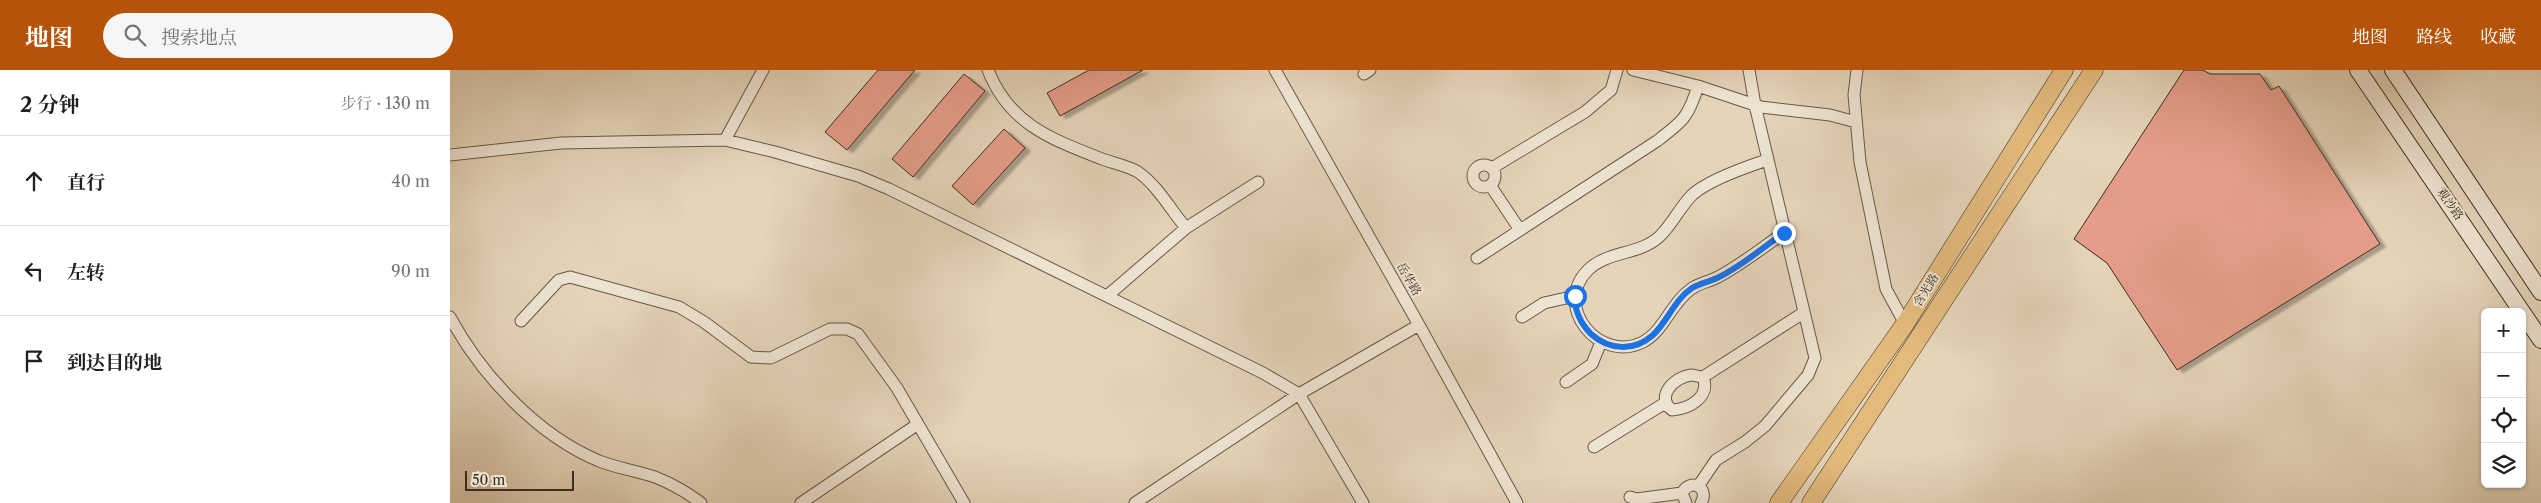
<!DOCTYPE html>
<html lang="zh">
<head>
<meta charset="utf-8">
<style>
	:root { --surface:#fff; --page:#f6f6f6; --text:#202124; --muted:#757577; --line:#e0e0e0; --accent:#b45309 }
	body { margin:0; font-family:"Libre Caslon Text","Noto Serif SC",serif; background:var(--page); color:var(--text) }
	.controls { position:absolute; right:15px; bottom:15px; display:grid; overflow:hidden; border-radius:8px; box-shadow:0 1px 4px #0004 }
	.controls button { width:45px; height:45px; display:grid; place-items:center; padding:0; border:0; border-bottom:1px solid var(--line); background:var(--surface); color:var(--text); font:25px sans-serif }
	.scale { position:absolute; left:15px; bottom:12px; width:109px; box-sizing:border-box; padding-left:5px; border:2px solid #3c3020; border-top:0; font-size:14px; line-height:18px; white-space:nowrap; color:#3c3020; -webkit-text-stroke:4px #eee3d2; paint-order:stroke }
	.stop { position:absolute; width:15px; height:15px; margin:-11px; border:4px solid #1a73e8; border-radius:50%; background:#fff }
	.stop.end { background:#1a73e8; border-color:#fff; box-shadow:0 1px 5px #0008 }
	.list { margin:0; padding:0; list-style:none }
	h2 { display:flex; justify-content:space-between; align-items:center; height:65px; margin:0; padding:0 20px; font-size:21px }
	h2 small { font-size:16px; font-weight:400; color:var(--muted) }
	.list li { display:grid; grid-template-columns:32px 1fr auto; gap:15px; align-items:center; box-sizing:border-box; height:90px; padding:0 20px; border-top:1px solid var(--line) }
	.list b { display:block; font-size:19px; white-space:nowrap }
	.list em { font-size:16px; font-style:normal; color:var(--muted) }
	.icon { flex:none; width:28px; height:28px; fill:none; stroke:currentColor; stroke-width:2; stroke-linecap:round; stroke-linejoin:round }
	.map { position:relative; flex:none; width:2091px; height:433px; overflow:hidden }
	header { display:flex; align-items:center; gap:30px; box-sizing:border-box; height:70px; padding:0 25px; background:var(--accent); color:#fff }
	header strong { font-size:24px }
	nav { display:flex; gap:28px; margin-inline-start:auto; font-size:18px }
	.search { width:350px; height:45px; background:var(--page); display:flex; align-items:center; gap:12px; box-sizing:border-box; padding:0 18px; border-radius:28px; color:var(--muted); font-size:19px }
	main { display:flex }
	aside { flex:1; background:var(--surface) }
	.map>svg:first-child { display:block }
	.building { fill:#e59d89; stroke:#3c3020; filter:url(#shadow) }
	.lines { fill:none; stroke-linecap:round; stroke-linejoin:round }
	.minor-casing { stroke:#665946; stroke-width:13 }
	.secondary-casing { stroke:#3c3020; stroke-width:18 }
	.primary-casing { stroke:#3c3020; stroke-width:19 }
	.minor { stroke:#eee3d2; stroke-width:11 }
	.secondary { stroke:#eee3d2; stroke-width:16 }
	.primary { stroke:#e2ba7c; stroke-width:18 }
	.route { stroke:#1a73e8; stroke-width:6 }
	.labels { text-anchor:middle; stroke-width:4; stroke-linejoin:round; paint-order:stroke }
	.street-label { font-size:12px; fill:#3c3020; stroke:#eee3d2 }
</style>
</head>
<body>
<header>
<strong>地图</strong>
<div class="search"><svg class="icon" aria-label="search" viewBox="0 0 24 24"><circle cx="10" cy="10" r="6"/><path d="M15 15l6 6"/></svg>搜索地点</div>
<nav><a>地图</a><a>路线</a><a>收藏</a></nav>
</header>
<main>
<aside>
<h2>2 分钟<small>步行 · 130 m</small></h2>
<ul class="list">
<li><svg class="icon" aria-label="ahead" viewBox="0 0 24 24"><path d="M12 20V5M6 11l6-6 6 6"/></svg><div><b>直行</b></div><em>40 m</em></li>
<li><svg class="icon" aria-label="left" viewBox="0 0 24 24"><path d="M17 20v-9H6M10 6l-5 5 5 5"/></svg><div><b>左转</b></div><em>90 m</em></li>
<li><svg class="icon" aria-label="arrive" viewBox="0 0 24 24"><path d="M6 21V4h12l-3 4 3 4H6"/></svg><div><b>到达目的地</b></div></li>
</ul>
</aside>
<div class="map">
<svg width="2091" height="433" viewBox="0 0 2091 433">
	<defs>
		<filter id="shadow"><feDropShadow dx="5.5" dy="3" stdDeviation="1" flood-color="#0004"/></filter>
	</defs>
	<rect width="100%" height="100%" fill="#e5d4b9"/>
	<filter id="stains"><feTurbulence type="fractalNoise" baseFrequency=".004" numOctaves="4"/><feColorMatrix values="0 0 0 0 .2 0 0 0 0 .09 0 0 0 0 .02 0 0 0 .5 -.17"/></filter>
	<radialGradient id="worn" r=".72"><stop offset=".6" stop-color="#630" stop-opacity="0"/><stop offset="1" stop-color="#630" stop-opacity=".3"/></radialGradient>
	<path class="building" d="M428,0H465L397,80L375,62Z
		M639,0H693L610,46L597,23Z
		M1734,0H1753L1760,4H1810L1821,20L1829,16L1930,174L1727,300L1657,193L1624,169Z
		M514,4L535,21L463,107L442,89Z
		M554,59L575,78L523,135L502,116Z"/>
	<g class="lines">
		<g class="minor-casing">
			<path id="minor" d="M538,0C559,54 601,69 652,89C663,93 678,96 688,102C707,115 721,140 736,158
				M825,0L969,255L1067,433
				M1183,0L1248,16L1311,37L1380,45L1406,52
				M1407,0L1404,25L1410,92L1436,219L1455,254
				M914,4L920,0
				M275,70L313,0
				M0,85L111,73L275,70L325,82L408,106L439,119L813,303L849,324L913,433
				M1317,90C1296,97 1258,110 1242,125C1230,137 1222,155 1209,167C1189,185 1157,181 1138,200C1102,236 1149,294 1193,272C1214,261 1221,233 1241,219C1249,213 1259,212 1268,207C1291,195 1313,177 1334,163
				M1023 106a11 11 0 1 1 22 0a11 11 0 1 1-22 0Z
				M1042,98L1135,42L1161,20L1167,0
				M1040,115L1070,160
				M1027,188L1207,71C1233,51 1238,48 1248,16
				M657,226L736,158L808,112
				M0,247C32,306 87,365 149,391C167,398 187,401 205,407C220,413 238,423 251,433
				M1072,247L1094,233L1125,226
				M71,251L109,210L120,207L229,237L254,252L301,287L321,288L380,259H397L408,264L447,318L514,433
				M1253,307C1261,327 1239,339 1222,340C1205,327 1224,307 1241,305C1245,305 1249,307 1253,307L1353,243
				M1116,312L1142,294L1151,272
				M1144,377L1215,333
				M1249,415L1266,390L1295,372L1315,356L1358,305L1365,288L1305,35L1299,0
				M1180,427L1187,429L1232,423
				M351,433L468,354
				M685,433L849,324L969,255
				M1236,433L1232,423C1241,407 1260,418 1251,433"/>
		</g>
		<g class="secondary-casing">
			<path id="secondary" d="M1908,0L2091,270
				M1943,0L2091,222"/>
		</g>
		<g class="primary-casing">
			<path id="primary" d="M1329,433L1455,254L1614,0
				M1361,433L1644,0"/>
		</g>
		<use href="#minor" class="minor"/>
		<use href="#secondary" class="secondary"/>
		<use href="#primary" class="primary"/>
	</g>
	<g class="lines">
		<path class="route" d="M1125,226C1124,240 1131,254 1141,264C1159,280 1184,282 1203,265C1218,251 1224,230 1242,218C1250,213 1259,212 1267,208C1291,197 1313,177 1334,163"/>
	</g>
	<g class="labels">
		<g class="street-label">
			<text transform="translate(2000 134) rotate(55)" y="4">观沙路</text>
			<text transform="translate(959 209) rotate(60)" y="4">岳华路</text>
			<text transform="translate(1476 220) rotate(-58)" y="4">含光路</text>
		</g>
	</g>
	<rect width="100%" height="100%" filter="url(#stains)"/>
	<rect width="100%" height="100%" fill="url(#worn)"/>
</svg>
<div class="controls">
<button>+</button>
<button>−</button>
<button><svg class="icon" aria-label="locate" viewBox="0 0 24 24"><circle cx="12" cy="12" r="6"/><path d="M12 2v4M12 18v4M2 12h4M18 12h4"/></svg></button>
<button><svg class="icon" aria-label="layers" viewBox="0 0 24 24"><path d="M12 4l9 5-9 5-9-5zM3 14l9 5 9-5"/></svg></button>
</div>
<div class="scale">50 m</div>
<div class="stop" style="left:1125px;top:226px"></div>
<div class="stop end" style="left:1334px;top:163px"></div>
</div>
</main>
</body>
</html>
